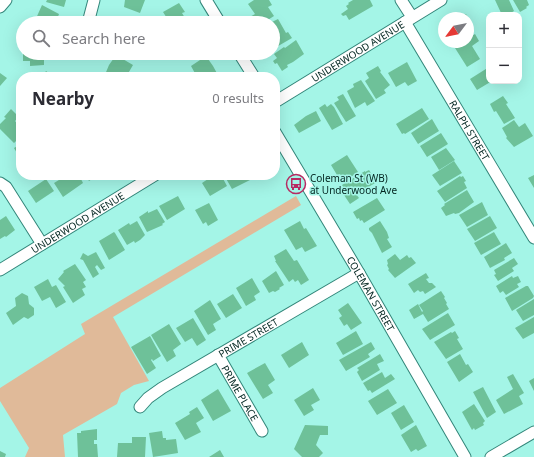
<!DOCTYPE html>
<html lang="en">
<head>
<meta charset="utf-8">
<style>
	:root { --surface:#fff; --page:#f7f7f7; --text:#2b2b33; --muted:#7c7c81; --line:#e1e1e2 }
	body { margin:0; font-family:"Noto Sans",sans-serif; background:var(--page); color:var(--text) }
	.controls { position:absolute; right:12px; top:12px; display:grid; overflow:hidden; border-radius:8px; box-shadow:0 4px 16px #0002 }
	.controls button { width:36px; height:36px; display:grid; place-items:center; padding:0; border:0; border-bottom:1px solid var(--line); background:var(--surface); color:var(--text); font:20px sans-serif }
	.compass { position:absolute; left:438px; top:12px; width:36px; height:36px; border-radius:50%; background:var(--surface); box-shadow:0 4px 16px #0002; rotate:238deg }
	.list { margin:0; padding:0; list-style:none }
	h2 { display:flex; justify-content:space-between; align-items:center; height:52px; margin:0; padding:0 16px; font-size:17px }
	h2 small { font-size:13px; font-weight:400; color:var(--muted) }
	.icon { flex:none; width:22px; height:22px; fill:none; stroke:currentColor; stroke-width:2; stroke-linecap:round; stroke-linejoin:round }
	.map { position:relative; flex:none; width:534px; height:457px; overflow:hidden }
	.search { position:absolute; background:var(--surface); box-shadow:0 4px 16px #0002; left:16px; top:16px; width:264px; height:44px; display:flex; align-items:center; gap:10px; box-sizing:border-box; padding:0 14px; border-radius:22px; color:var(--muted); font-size:15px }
	.panel { position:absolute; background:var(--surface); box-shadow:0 4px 16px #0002; left:16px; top:72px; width:264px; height:108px; border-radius:16px }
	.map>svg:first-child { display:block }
	.green { fill:#e0ba99 }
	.building { fill:#6ec199 }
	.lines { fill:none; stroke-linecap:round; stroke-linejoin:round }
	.street-casing { stroke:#33867a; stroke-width:13 }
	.street { stroke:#fff; stroke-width:11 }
	.labels { text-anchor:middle; stroke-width:3; stroke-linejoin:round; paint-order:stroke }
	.street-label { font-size:10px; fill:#022520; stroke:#a4f5e7 }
	.poi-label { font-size:10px; fill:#022520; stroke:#a4f5e7; text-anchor:start }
</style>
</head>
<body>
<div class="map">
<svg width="534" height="457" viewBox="0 0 534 457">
	<rect width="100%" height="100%" fill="#a4f5e7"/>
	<path class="green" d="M296,196L301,205L113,317L149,381L134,385L121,393L117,404L63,435L65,457H25L29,448L0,401V388L85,334L81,324Z"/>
	<path class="building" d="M47,0H66L64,7L46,2Z
		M125,0H145L140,13L124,7Z
		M254,0H269L272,5L268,7L274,16L263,23H250L248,18L255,14L248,4Z
		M353,0H370L373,6L349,20L346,15L343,16L341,14L348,9L346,6L349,4L348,3Z
		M495,0H509L514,11L507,15H502Z
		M513,0H527L529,5L526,7L527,8L520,12Z
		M179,3L185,12L182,13L188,23H170L163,12Z
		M42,5L59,14L56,22L58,23H34Z
		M466,14L473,26L468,28V18H459Z
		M126,17L141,23H123Z
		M278,19L286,33L288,32L292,38L273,49V23H270Z
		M475,34L479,41L472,46L480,59L467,67L455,48L464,42H468V38Z
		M296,40L304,54L293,62L287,65L288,67L282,71L277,63L275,64L273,61L277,58L274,54L284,47L285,48Z
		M23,53H44V65L30,66V61H23Z
		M180,53H204L194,59L191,54L183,59Z
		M116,55L133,65L126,77H104L109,65Z
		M206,56L213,66L219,77H197L191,66Z
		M407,62L417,81L408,86L405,82L396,87L388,73Z
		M378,66L381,71L380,72L390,85L384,90L386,93L376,99L365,81L369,78L366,73Z
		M489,67V81H492L477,90L470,79Z
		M46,71L54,77H42Z
		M0,73L7,78L0,86Z
		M361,80L375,101L367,106L365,102L355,108L347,91L354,87L353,84Z
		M343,94L356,116L346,122L334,103L339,100L337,97Z
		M503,96L508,103L506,104L515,118L504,124L496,111L494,112L490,104Z
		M325,104L327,107L331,104L334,107L343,124L332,130L319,108Z
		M422,108L429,119L405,134L404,133L402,134L396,124Z
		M11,109L19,117L15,121L21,128V136L14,143L0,129V124L6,118L4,117Z
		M316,111L321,121L299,133L294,125L306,116Z
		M432,119L439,131L418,144L411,133Z
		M514,120L519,127L525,123L533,136L514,147L506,138L507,137L502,128Z
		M441,133L448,144L427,157L420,146Z
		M21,144V160L14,148Z
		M446,148L455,160L439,170L431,157Z
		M347,155L358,172L345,181L340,174L337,175L331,165Z
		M454,161L462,173L440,186L432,175Z
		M369,170L377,182L356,194L359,198L350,204L344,195L349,192H347L342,185L365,171V172Z
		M67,175H79L83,183L63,197L54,183Z
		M85,175H98L89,181Z
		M214,175H221L227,186L210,196L202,183Z
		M224,175H247L250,180L232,189Z
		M534,175V188L528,178Z
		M460,176L461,177L463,176L466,181L464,182L467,188L445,202L437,191Z
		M46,179L54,191L36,203L28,191Z
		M467,190L474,202L459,213L455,214L454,213L446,216L441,208L445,205L444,204Z
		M178,196L185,209L167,220L159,206Z
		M377,198L385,210L364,223L362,220L360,221L359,218L357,219L353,212Z
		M482,202L488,215L467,227L459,215Z
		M209,203L218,220L208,226L206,222L203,224L195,210Z
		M157,209L165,222L162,224L163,225L147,232L139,217L148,211V213Z
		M6,216L15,230L6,237L5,236L0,239V220Z
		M490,216L497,228L475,241L467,229Z
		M137,221L145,235L140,240L135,243L134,241L127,245L118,230L129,223L130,225Z
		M300,221L304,229L306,228L317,246L305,252L302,247L296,250L284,230Z
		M380,221L387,232L389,238L387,239L392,247L382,253L372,233L369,230V228Z
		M114,232L115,233L125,250L109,260L99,241Z
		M494,232L501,244L481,255L474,243Z
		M506,243L512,253L504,258L505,260L490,268L484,257Z
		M286,249L294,261L297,260L309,280L301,285L298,280L295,282L293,279L289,282L275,261H276L274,256Z
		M96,252L105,268L101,270L97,265L95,267L99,274L93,278L83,260L80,259L83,253L88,256Z
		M395,254L400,260L407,255L409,258L411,257L416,263L395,278L388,270L389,269L387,265L388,264L387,260Z
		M514,258L518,264L512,268L514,271L498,281L494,275L496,274L494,270Z
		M75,264L86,280L83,282L86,287L82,289L85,295L73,303L63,287L65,286L58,279L64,272L63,271Z
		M276,271L284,285L279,288L280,289L275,292L273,291L269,293L262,281Z
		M426,273L429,278L426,279L429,283H432L436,287L425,294L423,291L420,292L418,290L414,293L408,284Z
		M512,276L513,278L518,276L521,282L517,284L519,287L506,295L503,291L500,293L496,286Z
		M252,278L260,292L254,296L256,300L246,306L236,288Z
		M48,279L52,287L56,285L66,302L56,308L50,297L42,301L34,287Z
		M526,286H528L534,296L533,298L512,311L505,298Z
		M441,291L445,297L444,298L447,303L446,304L449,309L428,322L423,314L414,319L409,310L418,304L422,312L423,311L419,305Z
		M22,293L28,296L29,304L34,308V315L28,319L24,317L13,325L6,313L16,306L15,298Z
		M233,294L242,308L226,318L217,304Z
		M534,299V315L523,321L516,310Z
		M210,300L221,319L213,324L216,330L208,335L194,311Z
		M348,303L362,323L351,330L347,324L344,326L339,318L342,316L338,310Z
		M448,313L455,325L430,340L422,329Z
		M534,317V333L523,339L515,328Z
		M193,318L206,340L197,346L192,338L185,342L176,328Z
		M169,324L181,344L173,350L176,356L167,362L151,335Z
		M356,331L363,344L343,355L336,343Z
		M455,331L459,338L457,339L463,349L446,359L434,342L451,332L452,333Z
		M150,336L161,356L153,361L152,359L151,360L156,368L147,374L131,347Z
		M302,342L309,355L289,368L281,355Z
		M371,342L375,349L368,354L370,357L346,371L339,360Z
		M380,354L384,361L377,364L380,370L362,381L357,372L359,370L357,368Z
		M460,354L466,365L468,364L473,372L459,382L447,362Z
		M265,363L275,380L268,385L273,393L263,399L247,373Z
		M382,372L385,378L391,374L395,379L372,393L370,390L368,391L363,383Z
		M513,374L524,393L519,396L523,404L504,414L496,400L513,389L507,377Z
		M534,378V391L529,381Z
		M483,387L496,412L487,418L473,392Z
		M313,388L320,400L311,405L314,410L304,416L294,400Z
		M218,389L231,411L213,421L201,400Z
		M388,389L397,403L377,415L368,401Z
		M474,404L485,421L483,423L484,425L475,430L474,428L472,430L462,412Z
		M404,405L414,422L401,430L391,413Z
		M197,407L204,418L196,423L201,432L185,440L175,423L190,414L189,412Z
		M305,425L328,426V435H320L316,445L323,453L319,457H302L294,449Z
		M416,425L427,446L418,451L416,449L411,452L401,435Z
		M97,429V440H94V444H97L98,457H78L77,433H81V431Z
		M162,431L163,438H166V440L176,439L178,453L153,457L149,433Z
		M132,437H146L145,457H117L118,443H132Z
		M220,450L224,457H209Z
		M0,451L6,454L5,457H0Z"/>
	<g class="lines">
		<g class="street-casing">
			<g id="street">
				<path d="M206,0L220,23"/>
				<path d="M401,0L412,17"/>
				<path d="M0,7L6,0"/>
				<path id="s1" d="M405,22L534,238"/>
				<path d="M88,23L94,0"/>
				<path d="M79,53H80"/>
				<path d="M239,53L254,77"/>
				<path id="s2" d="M275,102L441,0"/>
				<path id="s3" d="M275,132L359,273L465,457"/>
				<path d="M0,183L6,187L42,244"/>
				<path id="s4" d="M0,270L155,175"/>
				<path id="s5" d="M218,355L262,431"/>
				<path id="s6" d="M140,407L148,398L162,388L359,273"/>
				<path d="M491,457L534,432"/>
			</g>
		</g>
		<use href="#street" class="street"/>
	</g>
	<defs>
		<g id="bus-ring" transform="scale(1)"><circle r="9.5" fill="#a4f5e7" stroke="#b72b62" stroke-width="1.5"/><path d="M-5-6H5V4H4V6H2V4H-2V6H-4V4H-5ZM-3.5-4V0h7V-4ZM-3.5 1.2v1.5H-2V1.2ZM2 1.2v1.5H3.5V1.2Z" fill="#b72b62"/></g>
	</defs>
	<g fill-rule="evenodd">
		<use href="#bus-ring" x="296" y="184"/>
	</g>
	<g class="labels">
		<g class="street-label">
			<text dy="4" stroke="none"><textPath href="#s2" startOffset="97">UNDERWOOD AVENUE</textPath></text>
			<text dy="4" stroke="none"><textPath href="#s1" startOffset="126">RALPH STREET</textPath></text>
			<text dy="4" stroke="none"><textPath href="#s4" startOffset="91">UNDERWOOD AVENUE</textPath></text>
			<text dy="4" stroke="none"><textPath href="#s3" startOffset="188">COLEMAN STREET</textPath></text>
			<text dy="4" stroke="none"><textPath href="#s6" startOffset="129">PRIME STREET</textPath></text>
			<text dy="4" stroke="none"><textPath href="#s5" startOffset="44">PRIME PLACE</textPath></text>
		</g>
		<g class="poi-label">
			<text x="310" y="182">Coleman St (WB)<tspan x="310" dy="12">at Underwood Ave</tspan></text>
		</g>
	</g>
</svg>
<div class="controls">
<button>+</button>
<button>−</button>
</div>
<svg class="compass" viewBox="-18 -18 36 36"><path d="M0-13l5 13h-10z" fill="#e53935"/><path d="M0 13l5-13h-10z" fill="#7c7c81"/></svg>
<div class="search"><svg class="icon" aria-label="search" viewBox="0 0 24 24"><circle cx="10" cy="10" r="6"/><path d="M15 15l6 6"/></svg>Search here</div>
<section class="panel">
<h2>Nearby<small>0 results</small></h2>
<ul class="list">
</ul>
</section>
</div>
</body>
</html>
